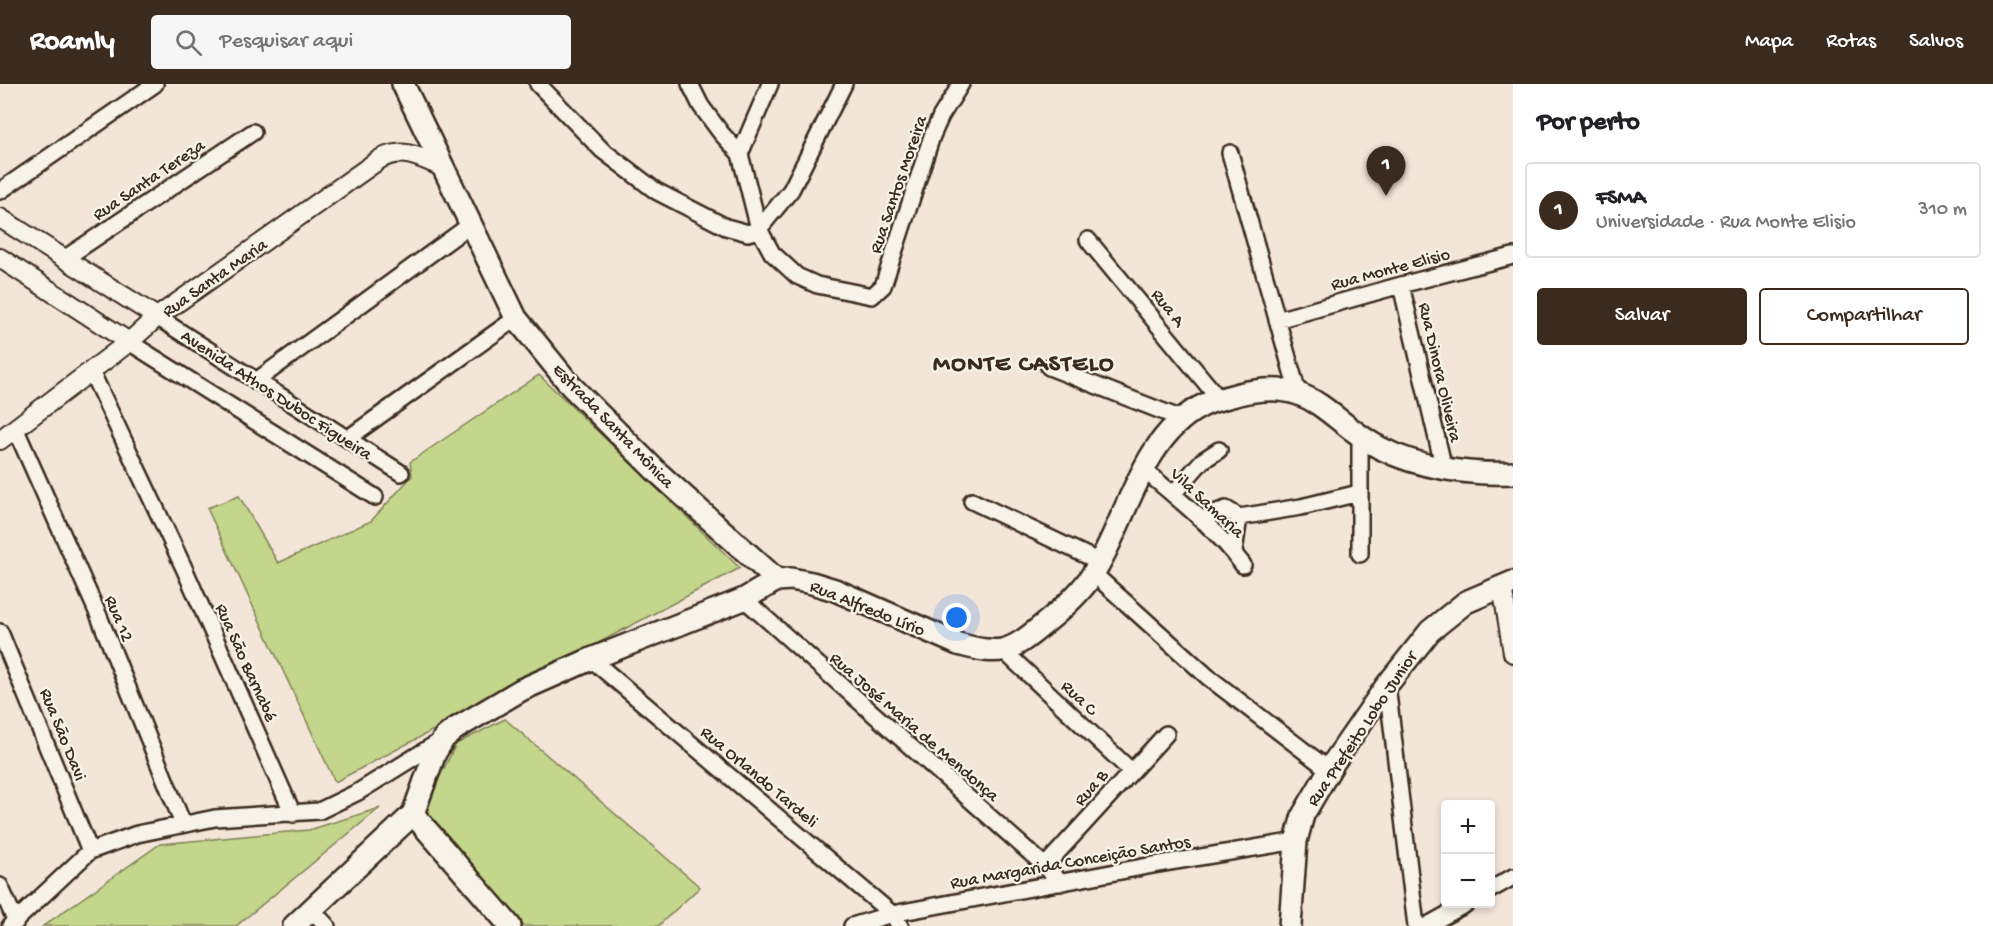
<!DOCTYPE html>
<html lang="pt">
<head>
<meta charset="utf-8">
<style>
	:root { --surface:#fff; --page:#f6f6f6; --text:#202124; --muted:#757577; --line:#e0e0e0; --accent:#3b2a1e }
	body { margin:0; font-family:"Gochi Hand",sans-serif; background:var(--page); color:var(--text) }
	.controls { position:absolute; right:18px; bottom:18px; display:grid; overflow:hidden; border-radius:6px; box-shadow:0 3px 9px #0003 }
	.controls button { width:54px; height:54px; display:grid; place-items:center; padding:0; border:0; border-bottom:2px solid var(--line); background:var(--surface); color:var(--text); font:30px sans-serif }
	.you { position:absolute; left:957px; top:534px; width:21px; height:21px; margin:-15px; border:4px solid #fff; border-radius:50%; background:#1a73e8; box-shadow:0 0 0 9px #1a73e833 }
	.badge { display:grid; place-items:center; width:39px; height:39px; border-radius:50%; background:var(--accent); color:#fff; font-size:20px; font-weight:700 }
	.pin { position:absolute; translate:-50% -50px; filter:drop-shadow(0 2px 3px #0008) }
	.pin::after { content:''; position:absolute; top:32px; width:21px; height:18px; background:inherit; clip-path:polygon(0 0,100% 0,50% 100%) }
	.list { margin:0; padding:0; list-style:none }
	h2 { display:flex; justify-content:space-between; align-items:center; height:78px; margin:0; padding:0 24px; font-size:26px }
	h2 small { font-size:20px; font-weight:400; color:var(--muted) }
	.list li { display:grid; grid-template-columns:39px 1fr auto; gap:18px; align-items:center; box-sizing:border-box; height:96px; margin:0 12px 12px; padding:0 12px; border:2px solid var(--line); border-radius:6px }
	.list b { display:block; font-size:22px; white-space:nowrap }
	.list p { margin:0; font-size:20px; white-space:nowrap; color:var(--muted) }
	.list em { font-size:20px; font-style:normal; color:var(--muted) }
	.actions { display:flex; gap:12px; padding:18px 24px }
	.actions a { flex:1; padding:14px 0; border:2px solid var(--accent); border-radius:6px; text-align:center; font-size:21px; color:var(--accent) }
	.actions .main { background:var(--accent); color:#fff }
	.icon { flex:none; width:33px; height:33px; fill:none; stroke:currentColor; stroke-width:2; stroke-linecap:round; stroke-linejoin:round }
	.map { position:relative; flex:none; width:1513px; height:842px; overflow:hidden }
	header { display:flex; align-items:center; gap:36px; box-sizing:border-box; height:84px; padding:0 30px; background:var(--accent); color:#fff }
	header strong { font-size:28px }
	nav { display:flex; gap:33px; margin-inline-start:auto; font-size:21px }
	.search { width:420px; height:54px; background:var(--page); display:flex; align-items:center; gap:15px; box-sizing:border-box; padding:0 21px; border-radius:6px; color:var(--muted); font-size:22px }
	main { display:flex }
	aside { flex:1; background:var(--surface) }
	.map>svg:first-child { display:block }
	.green { fill:#c3d68b; stroke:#7f8054; stroke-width:1.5 }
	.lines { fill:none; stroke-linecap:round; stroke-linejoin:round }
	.minor-casing { stroke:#3b2a1e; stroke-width:20 }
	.tertiary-casing { stroke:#3b2a1e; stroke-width:22 }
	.secondary-casing { stroke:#3b2a1e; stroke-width:26 }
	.minor { stroke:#f7f3e8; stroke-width:15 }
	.tertiary { stroke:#f7f3e8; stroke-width:18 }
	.secondary { stroke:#f7f3e8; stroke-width:21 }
	.labels { text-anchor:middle; stroke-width:4.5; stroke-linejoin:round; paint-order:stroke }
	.street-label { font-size:18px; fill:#3b2a1e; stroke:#f7f3e8 }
	.district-label { font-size:24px; font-weight:bold; letter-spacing:1.5px; fill:#3b2a1e; stroke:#f7f3e8 }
</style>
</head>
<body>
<header>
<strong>Roamly</strong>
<div class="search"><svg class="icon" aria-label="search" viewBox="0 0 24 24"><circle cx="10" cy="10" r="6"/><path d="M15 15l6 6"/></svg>Pesquisar aqui</div>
<nav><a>Mapa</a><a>Rotas</a><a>Salvos</a></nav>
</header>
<main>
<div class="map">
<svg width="1513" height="842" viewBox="0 0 1513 842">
	<rect width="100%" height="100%" fill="#f4e5d9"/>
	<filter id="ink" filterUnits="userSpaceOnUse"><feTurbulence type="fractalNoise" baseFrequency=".0167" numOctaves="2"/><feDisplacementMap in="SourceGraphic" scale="12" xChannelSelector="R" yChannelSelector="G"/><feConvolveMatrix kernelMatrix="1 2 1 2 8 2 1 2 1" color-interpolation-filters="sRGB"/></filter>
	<g filter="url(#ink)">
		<path class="green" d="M539,291L740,484L335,698L207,424L239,412L278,479L371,437L412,392L410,378Z
			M505,635L700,803L658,842H524L422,729L456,660Z
			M380,724L236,842H43L160,760L309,746Z"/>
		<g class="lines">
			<g class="minor-casing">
				<path id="minor" d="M538,0L602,66L656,107L726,143L748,149L759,145L791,106L844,0
					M690,0L701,22L721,49L740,70L759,145L772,169L797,192L817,201L872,212L883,202L932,52L941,32L961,0
					M1230,69L1298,309
					M740,70L770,0
					M0,107L155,0
					M1088,156L1219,315
					M64,175L253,48
					M1401,201L1444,385
					M157,233L401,389
					M1277,236L1401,201L1513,172
					M129,258L375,413
					M1049,283L1182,335
					M91,287L184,484L293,730
					M256,297L470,141
					M16,346L98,530L183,740
					M1360,352V470
					M347,355L516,234
					M1143,385C1178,415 1216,444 1243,481
					M1173,410L1202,377L1219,366
					M972,417L1100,478
					M1239,433L1301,423L1359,409
					M1203,437L1214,429L1226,425L1239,433L1234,468
					M1094,490L1208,593L1329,686
					M744,515L1045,782L1061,799
					M0,548L90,767
					M1004,567L1130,686
					M591,575L892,830L900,842
					M1387,601L1416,842
					M1045,782L1166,650
					M0,802L16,838
					M1490,806L1513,793
					M312,826L327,842
					M10,842L90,767L137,750L215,734L319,727L358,708L442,656
					M852,842L892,830L1153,781L1296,757
					M1426,842L1466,820"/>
			</g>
			<g class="tertiary-casing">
				<path id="tertiary" d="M0,134L157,233
					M0,174L129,258
					M0,356L129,258L157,233L380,75C404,63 419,73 442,83
					M1502,502L1513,569"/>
			</g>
			<g class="secondary-casing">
				<path id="secondary" d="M403,0L516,234L571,302L655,386L777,496
					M413,730L510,842
					M294,842L413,730L435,669L444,654L455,645L521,606L591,575L744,515L777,496L791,495L812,499L835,506L958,560C1002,572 1009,569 1044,540C1060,527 1083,507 1094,488C1127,436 1141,354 1200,323C1212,316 1226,314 1239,310C1314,292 1324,334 1380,364C1419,384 1470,391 1513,389
					M1290,842L1296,757L1303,731L1334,678L1387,601L1430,547L1466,518L1513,498"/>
			</g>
			<use href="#minor" class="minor"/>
			<use href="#tertiary" class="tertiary"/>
			<use href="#secondary" class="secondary"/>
		</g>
	</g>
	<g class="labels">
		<g class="street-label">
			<text transform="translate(148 95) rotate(-34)" y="6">Rua Santa Tereza</text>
			<text transform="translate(897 100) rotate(-71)" y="6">Rua Santos Moreira</text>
			<text transform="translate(1390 184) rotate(-15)" y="6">Rua Monte Elisio</text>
			<text transform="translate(214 193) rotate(-35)" y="6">Rua Santa Maria</text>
			<text transform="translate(1169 223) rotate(51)" y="6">Rua A</text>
			<text transform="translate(1441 288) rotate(77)" y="6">Rua Dinora Oliveira</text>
			<text transform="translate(277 310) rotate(33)" y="6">Avenida Athos Duboc Figueira</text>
			<text transform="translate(614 341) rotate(46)" y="6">Estrada Santa Mônica</text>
			<text transform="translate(1208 418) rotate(43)" y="6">Vila Samaria</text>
			<text transform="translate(868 523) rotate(22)" y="6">Rua Alfredo Lírio</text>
			<text transform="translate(120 534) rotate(67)" y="6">Rua 12</text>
			<text transform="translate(247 578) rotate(66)" y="6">Rua São Barnabé</text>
			<text transform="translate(1080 613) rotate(43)" y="6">Rua C</text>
			<text transform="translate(915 642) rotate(41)" y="6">Rua José Maria de Mendonça</text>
			<text transform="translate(1361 644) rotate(-56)" y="6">Rua Prefeito Lobo Junior</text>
			<text transform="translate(64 650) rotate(68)" y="6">Rua São Davi</text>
			<text transform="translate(760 692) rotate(40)" y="6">Rua Orlando Tardeli</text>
			<text transform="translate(1090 703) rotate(-49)" y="6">Rua B</text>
			<text transform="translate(1070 777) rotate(-10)" y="6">Rua Margarida Conceição Santos</text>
		</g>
		<g class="district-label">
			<text x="1024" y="286">MONTE CASTELO</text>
		</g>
	</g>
</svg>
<div class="controls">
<button>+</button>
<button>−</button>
</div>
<div class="you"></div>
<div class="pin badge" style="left:1386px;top:112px">1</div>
</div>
<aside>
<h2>Por perto<small></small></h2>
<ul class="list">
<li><span class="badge">1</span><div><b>FSMA</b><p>Universidade · Rua Monte Elisio</p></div><em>310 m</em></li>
</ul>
<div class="actions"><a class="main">Salvar</a><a>Compartilhar</a></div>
</aside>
</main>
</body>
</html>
